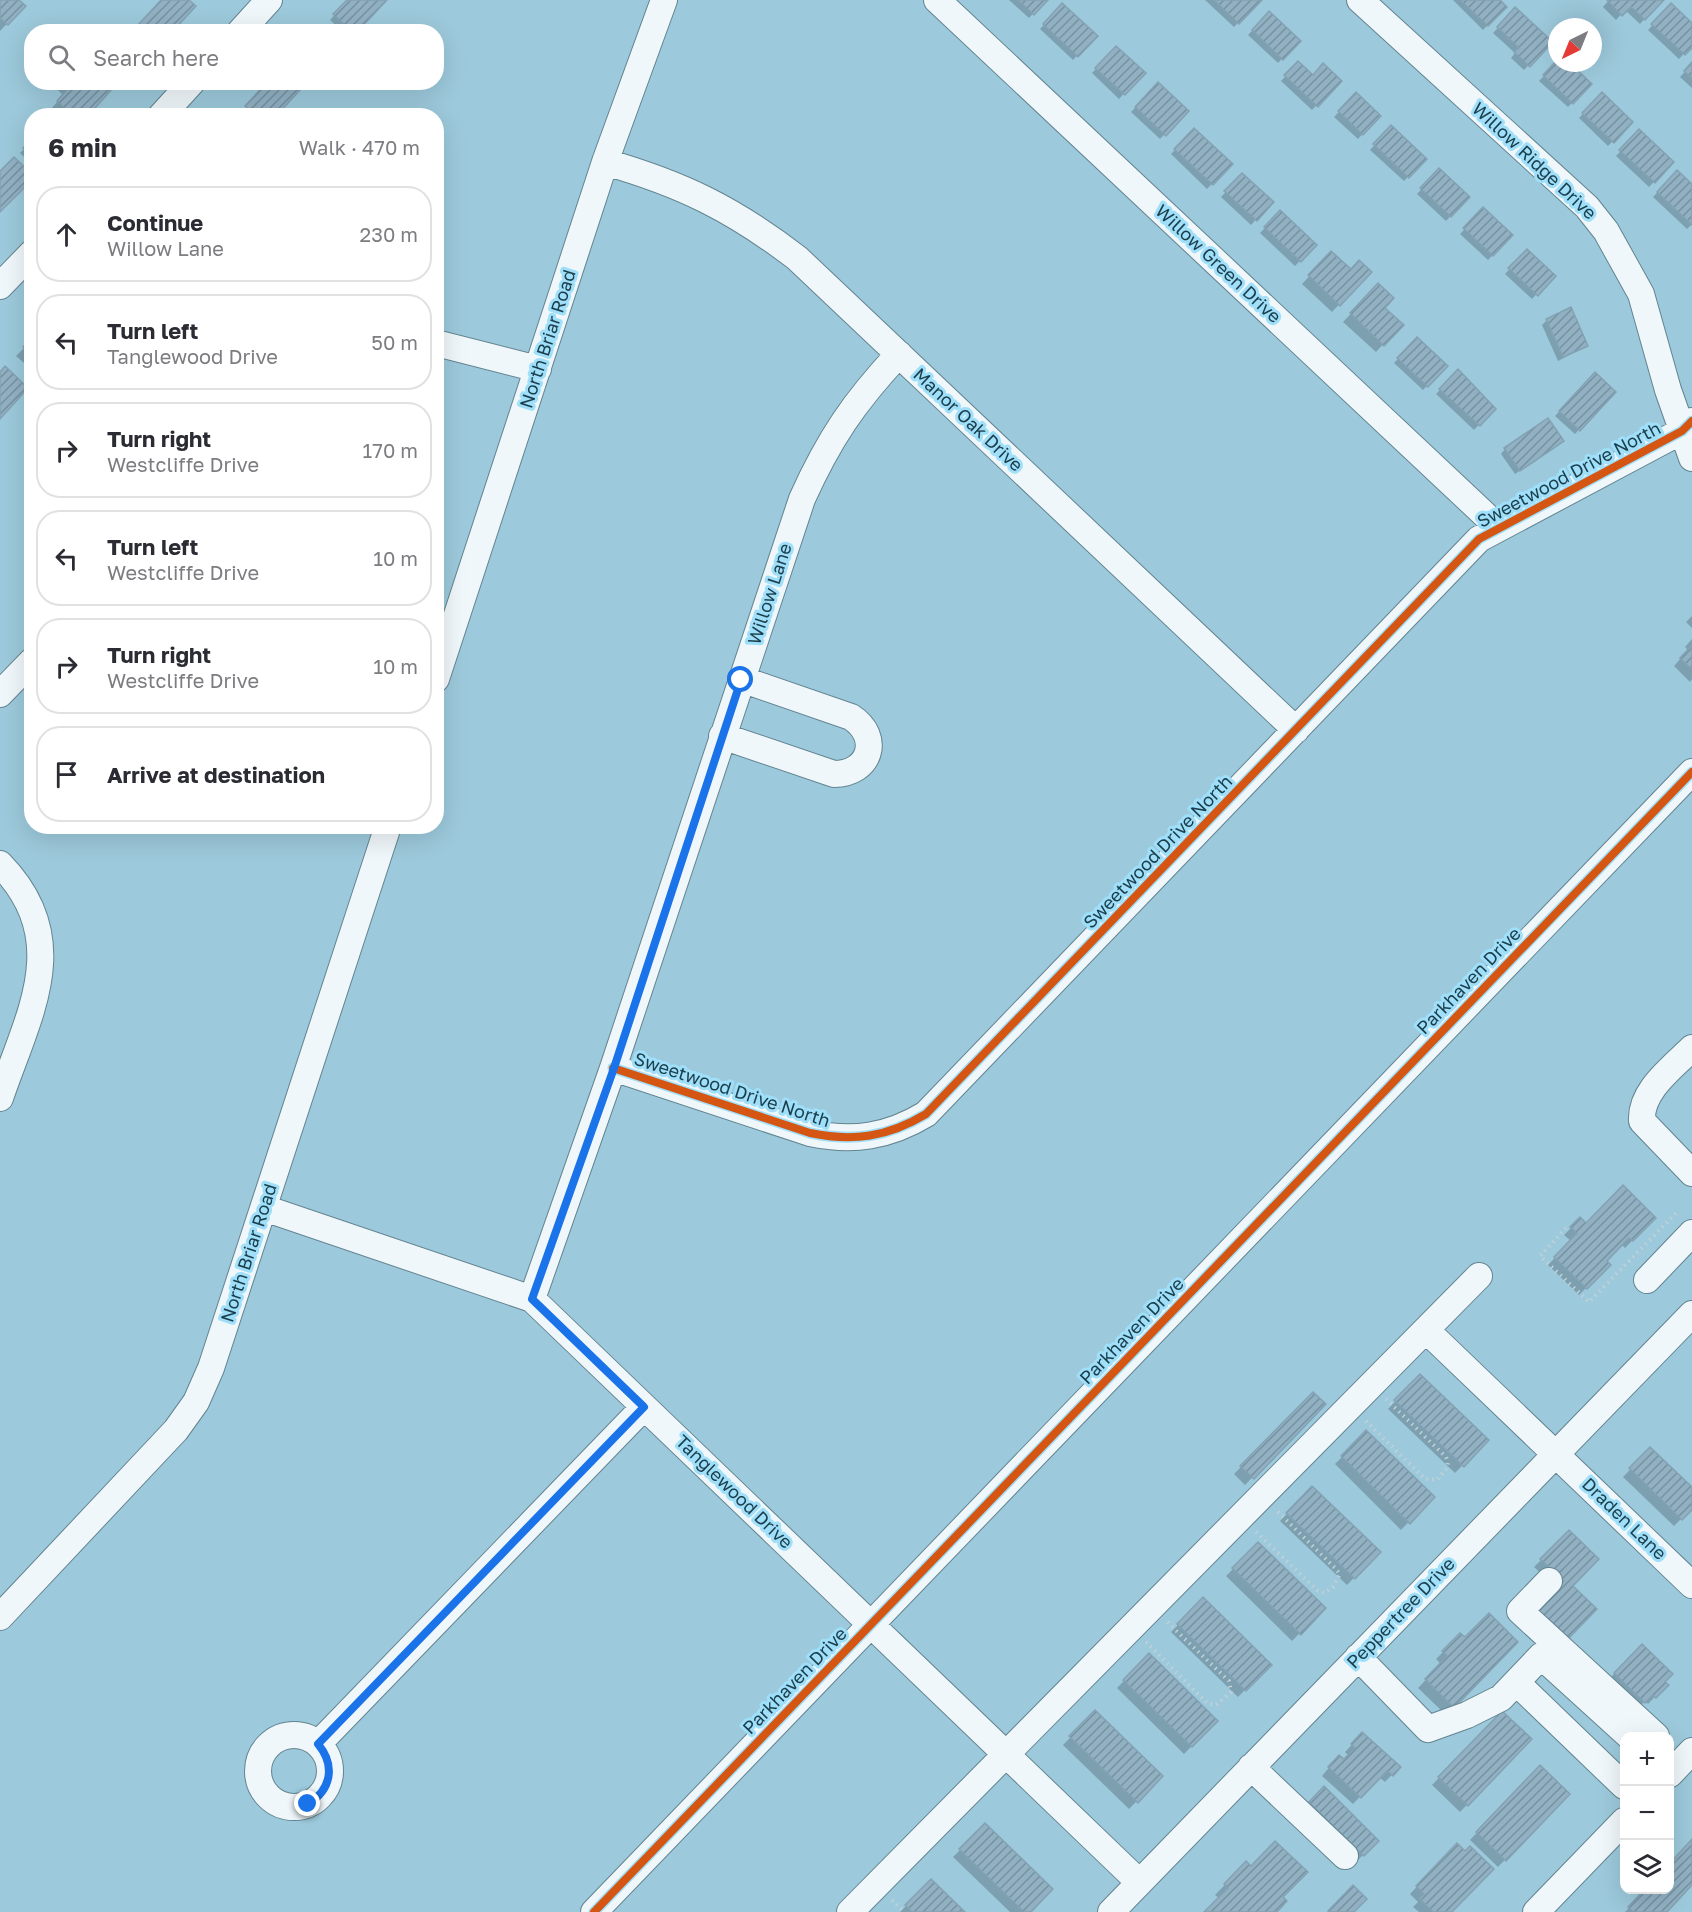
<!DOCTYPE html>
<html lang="en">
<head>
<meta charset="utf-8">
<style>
	:root { --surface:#fff; --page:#f2f2f3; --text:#2b2b33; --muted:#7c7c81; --line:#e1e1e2 }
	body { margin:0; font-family:"Golos Text",sans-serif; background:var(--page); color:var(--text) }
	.controls { position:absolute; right:18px; bottom:18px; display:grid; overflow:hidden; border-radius:12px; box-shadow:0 6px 24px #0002 }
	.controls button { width:54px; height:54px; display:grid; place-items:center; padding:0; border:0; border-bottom:2px solid var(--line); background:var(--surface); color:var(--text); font:30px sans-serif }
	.compass { position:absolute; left:1548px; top:18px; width:54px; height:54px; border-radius:50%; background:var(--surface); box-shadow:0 6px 24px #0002; rotate:223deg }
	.stop { position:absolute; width:18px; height:18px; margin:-14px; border:4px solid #1a73e8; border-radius:50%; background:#fff }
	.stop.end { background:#1a73e8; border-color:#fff; box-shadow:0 2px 6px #0008 }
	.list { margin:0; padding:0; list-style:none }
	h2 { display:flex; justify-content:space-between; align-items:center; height:78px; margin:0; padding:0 24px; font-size:26px }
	h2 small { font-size:20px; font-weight:400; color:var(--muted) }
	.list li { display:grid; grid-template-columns:39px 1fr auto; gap:18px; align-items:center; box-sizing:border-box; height:96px; margin:0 12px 12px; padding:0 12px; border:2px solid var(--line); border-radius:24px }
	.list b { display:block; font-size:22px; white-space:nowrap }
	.list p { margin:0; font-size:20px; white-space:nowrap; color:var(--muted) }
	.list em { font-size:20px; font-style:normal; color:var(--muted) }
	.icon { flex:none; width:33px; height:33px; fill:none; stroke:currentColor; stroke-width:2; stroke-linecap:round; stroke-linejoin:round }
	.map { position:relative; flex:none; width:1692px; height:1912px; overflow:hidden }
	.search { position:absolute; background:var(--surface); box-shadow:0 6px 24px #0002; left:24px; top:24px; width:420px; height:66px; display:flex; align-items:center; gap:15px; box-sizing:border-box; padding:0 21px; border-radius:24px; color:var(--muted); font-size:22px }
	.panel { position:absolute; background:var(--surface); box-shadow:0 6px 24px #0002; left:24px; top:108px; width:420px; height:726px; border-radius:24px }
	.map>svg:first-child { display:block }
	.shadow { fill:#0003 }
	.building { fill:url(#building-hatch); stroke:#83a2b3; stroke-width:1.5 }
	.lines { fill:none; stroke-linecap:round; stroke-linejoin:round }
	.minor-casing { stroke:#638491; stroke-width:28 }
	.path { stroke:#c2d1d7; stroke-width:4; stroke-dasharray:1.5 4.5; stroke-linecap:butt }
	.minor { stroke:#f0f7fa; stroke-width:26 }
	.cycleway-casing { stroke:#9fdffa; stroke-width:11 }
	.cycleway { stroke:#d45612; stroke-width:8 }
	.route { stroke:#1a73e8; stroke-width:8 }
	.labels { text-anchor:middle; stroke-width:6; stroke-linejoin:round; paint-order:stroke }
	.street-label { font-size:18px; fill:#1b3e4b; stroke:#9fdffa }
</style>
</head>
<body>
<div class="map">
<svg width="1692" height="1912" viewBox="0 0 1692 1912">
	<defs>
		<pattern id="building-hatch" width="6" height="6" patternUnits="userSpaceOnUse" patternTransform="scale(1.5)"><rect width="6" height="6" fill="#91b1c3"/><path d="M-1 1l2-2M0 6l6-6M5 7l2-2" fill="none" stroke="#7691a0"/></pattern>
	</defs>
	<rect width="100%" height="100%" fill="#9cc9db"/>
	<path class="shadow" d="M0,0H17L24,6L0,31Z
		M163,0H187L170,32H136Z
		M348,0H384L355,32H343L330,20Z
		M1009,0H1046L1029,18Z
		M1205,0H1260L1234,27Z
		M1453,0H1498L1505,7L1483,30Z
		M1609,0H1662L1640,24L1625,10L1616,20L1603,7Z
		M1062,5L1096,36L1073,60L1040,29Z
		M1671,5L1692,25V45L1679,59L1648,30Z
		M1515,10L1551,42L1524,70L1511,58L1515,53L1493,33Z
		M1269,13L1299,41L1278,63L1248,35Z
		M1116,48L1143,73L1119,99L1092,73Z
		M1557,62L1568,63L1590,84L1568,107L1539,81Z
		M1298,63L1312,77L1340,81L1312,110L1281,81Z
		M1692,64V88L1680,77Z
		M49,82H102L86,116H58L51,109L63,95Z
		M269,82H304L274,116H246L242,112Z
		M330,82H343L336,89Z
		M1158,84L1187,111L1160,139L1131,112Z
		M1356,94L1379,116L1358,139L1334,117Z
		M1602,94L1631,122L1608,146L1579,118Z
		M1391,127L1425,159L1404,181L1370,150Z
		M1194,130L1231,164L1207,189L1171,154Z
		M1639,131L1672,163L1649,187L1616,156Z
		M32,141V164L20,153Z
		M1439,170L1468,197L1446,221L1417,194Z
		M1677,172L1692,186V224L1687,229L1653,197Z
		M1242,175L1272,202L1251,225L1221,197Z
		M1483,210L1511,236L1488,260L1460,234Z
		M1280,212L1315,245L1295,266L1260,233Z
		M1527,251L1554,276L1532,299L1505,274Z
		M1331,253L1350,271L1370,272L1332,312L1302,284Z
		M1378,285L1383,308L1401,325L1376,352L1343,322Z
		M1547,320L1587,346L1558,361L1542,325Z
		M1417,339L1446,366L1423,390L1394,363Z
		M32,340V370L16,356Z
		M1458,371L1494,409L1474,430L1436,394Z
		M1595,374L1614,392L1575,434L1555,416Z
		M1558,445L1515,474L1501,454L1505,449Z
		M1692,616V628L1686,622Z
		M1692,639V679L1690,682L1674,666L1688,650L1685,647Z
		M1654,1218L1625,1248L1621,1244L1605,1261L1609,1265L1579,1295L1548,1265L1571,1241L1564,1235L1580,1219L1586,1225Z
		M1420,1376L1487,1440L1455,1473L1388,1409Z
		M1313,1394L1324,1404L1245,1485L1234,1474Z
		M1366,1432L1433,1497L1401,1530L1335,1464Z
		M1650,1449L1692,1490V1508L1674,1526L1623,1477Z
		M1312,1488L1379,1552L1347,1585L1280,1521Z
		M1569,1532L1571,1587L1595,1609L1531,1618L1557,1589L1534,1567Z
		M1258,1544L1324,1608L1292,1641L1226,1576Z
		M1203,1600L1270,1665L1238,1697L1171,1632Z
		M1460,1635L1465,1639L1516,1642L1445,1714L1418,1688L1441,1664L1436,1659Z
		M1642,1646L1666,1685L1648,1704L1645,1701L1636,1710L1607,1681Z
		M1149,1655L1216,1721L1184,1754L1117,1688Z
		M1095,1712L1161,1776L1129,1809L1063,1745Z
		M1502,1713L1530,1740L1460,1812L1432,1785Z
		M1362,1734L1399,1767L1385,1782L1379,1777L1353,1804L1322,1776L1332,1764L1344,1761L1349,1756L1345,1752Z
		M1540,1767L1568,1794L1498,1867L1470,1840Z
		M1324,1788L1377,1841L1356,1862L1303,1810Z
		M985,1825L1029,1912H1010L953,1857Z
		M1692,1840V1883L1665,1912H1625L1646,1890H1670V1864Z
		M1457,1845L1450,1912H1419L1413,1907L1418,1902L1410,1894Z
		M1246,1863L1281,1898L1274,1912H1206L1219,1898L1215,1895Z
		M931,1881L962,1912H900Z"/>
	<path class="building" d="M0,0H19L26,6L8,25L0,18Z
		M161,0H189L196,6L172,32H145L138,25Z
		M347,0H387L357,32H352L333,14Z
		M1018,0H1048L1034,15Z
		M1214,0H1262L1239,24Z
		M1460,0H1500L1507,7L1488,26Z
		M1607,0H1664L1645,20L1631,7L1622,16Z
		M1062,3L1098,36L1078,57L1043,24Z
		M1671,3L1692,23V48L1685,55L1651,24Z
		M1515,7L1553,42L1530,67L1514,52L1519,48L1497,27Z
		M1269,11L1301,41L1283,60L1252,30Z
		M1116,46L1146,73L1125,95L1095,68Z
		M1557,60V63H1570L1592,84L1573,104L1543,75Z
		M1298,61L1313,75L1323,63L1342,81L1318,107L1284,75Z
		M1692,62V79L1684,71Z
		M64,82H104L112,89L88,116H73L57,101L69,87Z
		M267,82H292L300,90L276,116H255L245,106Z
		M1158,82L1189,111L1166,136L1135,107Z
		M1356,92L1381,116L1363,135L1338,111Z
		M1602,92L1633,122L1614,143L1582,113Z
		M1391,125L1427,159L1409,178L1373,144Z
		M1194,128L1233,164L1213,185L1174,149Z
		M1639,129L1674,162L1655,183L1619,150Z
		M32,139V155L23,148Z
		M14,157L32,174V180L0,212V171Z
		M1439,168L1470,197L1451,217L1420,188Z
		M1677,170L1692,184V225L1657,192Z
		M1242,173L1274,202L1257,221L1224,191Z
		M1483,207L1513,235L1493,256L1463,228Z
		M1280,210L1317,245L1301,262L1264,227Z
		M1527,249L1556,276L1538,296L1508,268Z
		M1331,251L1351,269L1359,260L1372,272L1340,306L1308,275Z
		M1378,283L1394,298L1385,308L1404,325L1384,346L1350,313Z
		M1571,307L1588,346L1563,357L1546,319Z
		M1417,337L1448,366L1428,387L1397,358Z
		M32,338V356L23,347Z
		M5,366L28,388L0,419V372Z
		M1458,369L1496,409L1480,426L1439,389Z
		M1595,372L1616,392L1580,431L1559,411Z
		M1548,418L1564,441L1520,471L1504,448Z
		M1692,645V670L1680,658Z
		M1623,1185L1656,1218L1633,1241L1629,1238L1607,1261L1611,1265L1587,1289L1554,1257L1577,1233L1570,1227L1580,1217L1586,1223Z
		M1420,1374L1489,1440L1464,1467L1394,1400Z
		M1313,1392L1326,1404L1254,1479L1240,1466Z
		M1366,1430L1435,1497L1410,1524L1341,1456Z
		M1650,1447L1692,1487V1510L1682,1520L1629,1468Z
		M1312,1486L1381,1552L1355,1579L1286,1513Z
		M1569,1530L1599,1559L1573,1586L1597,1609L1568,1639L1537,1609L1564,1581L1540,1559Z
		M1258,1542L1326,1608L1301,1635L1232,1568Z
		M1203,1597L1272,1665L1246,1691L1177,1624Z
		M1489,1613L1518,1642L1454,1708L1425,1679L1447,1656L1442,1651L1460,1633L1465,1637Z
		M1642,1644L1673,1674L1665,1682L1669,1685L1656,1698L1653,1695L1645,1703L1614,1673Z
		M1149,1653L1218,1721L1192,1747L1123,1680Z
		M1095,1710L1163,1776L1138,1803L1069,1736Z
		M1502,1711L1532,1739L1468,1806L1438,1777Z
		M1362,1732L1401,1767L1393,1776L1387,1771L1361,1798L1328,1767L1339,1755L1344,1759L1355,1748L1351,1744Z
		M1540,1765L1570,1794L1506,1861L1476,1832Z
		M1324,1786L1379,1841L1364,1856L1309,1802Z
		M985,1823L1053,1889L1031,1912H1024L959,1849Z
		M1692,1839V1885L1667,1912H1633L1628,1907L1644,1890H1670V1863Z
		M1275,1841L1308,1872L1283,1897L1287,1901L1277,1912H1204L1228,1888L1224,1884L1246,1861L1251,1866Z
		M1457,1843L1465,1851L1470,1846L1494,1869L1452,1912H1433L1419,1898L1424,1894L1416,1886Z
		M931,1879L965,1912H912L905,1905Z
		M1353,1885L1367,1899L1354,1912H1330L1328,1911Z"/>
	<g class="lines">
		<g class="minor-casing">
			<path id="minor" d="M937,0L1499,528
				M1360,0L1587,207L1606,231L1641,294L1668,390L1692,458
				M240,32L269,0
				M161,116L192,82
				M605,162C682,184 733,209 797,258L1296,730
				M0,286L32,253
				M436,343L538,369
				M436,679L605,162L664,0
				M0,694L32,661
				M722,736L834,774C870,774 882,737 851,717L741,679
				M0,864C74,940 29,1013 0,1098
				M1692,1048C1672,1068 1640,1091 1642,1121L1692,1173
				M613,1068L810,1133C853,1142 888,1137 926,1114L1479,539L1682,431L1692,421
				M264,1208L532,1299L1139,1882
				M1647,1280L1692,1233
				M532,1299L613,1068L802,499C829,439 854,402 899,354
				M1426,1330L1692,1585
				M1549,1581L1520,1611L1656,1736
				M0,1617L176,1430L196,1402L211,1368L388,826
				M1358,1657L1428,1729L1467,1715L1501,1698L1541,1656L1629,1736
				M1517,1683L1624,1786
				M258 1771a36 36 0 1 1 72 0a36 36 0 1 1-72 0Z
				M318,1744L644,1407
				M1251,1767L1345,1856
				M1670,1774L1692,1751
				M594,1912L1692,772
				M850,1912L1479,1276
				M1111,1912L1692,1314
				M1536,1912L1624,1821"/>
		</g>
		<path class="path" d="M1566,1228L1540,1256L1589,1302L1678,1211
			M1366,1421L1425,1479L1437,1480L1447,1468L1448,1462L1446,1457L1386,1399
			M1256,1532L1318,1591L1324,1593L1333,1587L1340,1574L1335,1568L1277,1511
			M1146,1642L1207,1703L1216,1705L1231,1692L1229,1681L1166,1621
			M892,1900L904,1912"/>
		<use href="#minor" class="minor"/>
		<g class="cycleway-casing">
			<path id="cycleway" d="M613,1068L810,1133C853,1142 888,1137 926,1114L1479,539L1682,431L1692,421
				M594,1912L1692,772"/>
		</g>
		<use href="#cycleway" class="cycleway"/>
	</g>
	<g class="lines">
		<path class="route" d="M308,1804C331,1790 336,1766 318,1744L644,1407L532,1299L614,1068L741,680"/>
	</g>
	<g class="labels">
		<g class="street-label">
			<text transform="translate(1534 161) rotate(43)" y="6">Willow Ridge Drive</text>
			<text transform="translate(1218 264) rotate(43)" y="6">Willow Green Drive</text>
			<text transform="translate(548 339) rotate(-72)" y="6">North Briar Road</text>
			<text transform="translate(968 420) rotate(43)" y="6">Manor Oak Drive</text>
			<text transform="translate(1569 475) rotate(-28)" y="6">Sweetwood Drive North</text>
			<text transform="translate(770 594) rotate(-72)" y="6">Willow Lane</text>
			<text transform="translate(1158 852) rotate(-46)" y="6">Sweetwood Drive North</text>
			<text transform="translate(1469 981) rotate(-46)" y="6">Parkhaven Drive</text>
			<text transform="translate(732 1090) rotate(18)" y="6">Sweetwood Drive North</text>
			<text transform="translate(249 1253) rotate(-72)" y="6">North Briar Road</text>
			<text transform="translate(1132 1331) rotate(-46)" y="6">Parkhaven Drive</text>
			<text transform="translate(734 1492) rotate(44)" y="6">Tanglewood Drive</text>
			<text transform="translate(1624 1519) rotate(44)" y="6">Draden Lane</text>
			<text transform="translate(1401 1613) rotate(-46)" y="6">Peppertree Drive</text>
			<text transform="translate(795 1681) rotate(-46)" y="6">Parkhaven Drive</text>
		</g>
	</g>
</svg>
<div class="controls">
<button>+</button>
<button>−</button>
<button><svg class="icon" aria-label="layers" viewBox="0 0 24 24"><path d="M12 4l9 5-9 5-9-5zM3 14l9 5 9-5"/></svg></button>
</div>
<svg class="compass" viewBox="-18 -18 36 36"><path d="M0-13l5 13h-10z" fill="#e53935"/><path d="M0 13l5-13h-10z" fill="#7c7c81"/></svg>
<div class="stop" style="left:741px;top:680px"></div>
<div class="stop end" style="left:308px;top:1804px"></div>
<div class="search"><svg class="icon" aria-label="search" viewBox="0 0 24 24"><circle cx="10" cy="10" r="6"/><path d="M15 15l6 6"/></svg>Search here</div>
<section class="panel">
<h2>6 min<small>Walk · 470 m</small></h2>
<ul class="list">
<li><svg class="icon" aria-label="ahead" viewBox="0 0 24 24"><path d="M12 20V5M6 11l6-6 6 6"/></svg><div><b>Continue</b><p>Willow Lane</p></div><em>230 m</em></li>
<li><svg class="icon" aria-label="left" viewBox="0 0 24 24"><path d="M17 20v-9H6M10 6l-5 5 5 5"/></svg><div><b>Turn left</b><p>Tanglewood Drive</p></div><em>50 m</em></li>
<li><svg class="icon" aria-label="right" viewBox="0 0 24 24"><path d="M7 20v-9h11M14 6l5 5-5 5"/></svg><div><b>Turn right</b><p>Westcliffe Drive</p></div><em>170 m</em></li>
<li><svg class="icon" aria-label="left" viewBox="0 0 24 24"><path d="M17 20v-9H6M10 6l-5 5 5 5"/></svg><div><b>Turn left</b><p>Westcliffe Drive</p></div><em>10 m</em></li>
<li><svg class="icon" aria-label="right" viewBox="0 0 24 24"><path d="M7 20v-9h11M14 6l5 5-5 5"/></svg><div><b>Turn right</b><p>Westcliffe Drive</p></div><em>10 m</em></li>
<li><svg class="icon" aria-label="arrive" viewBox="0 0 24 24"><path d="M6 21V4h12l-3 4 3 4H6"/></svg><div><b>Arrive at destination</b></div></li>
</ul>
</section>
</div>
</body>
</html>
